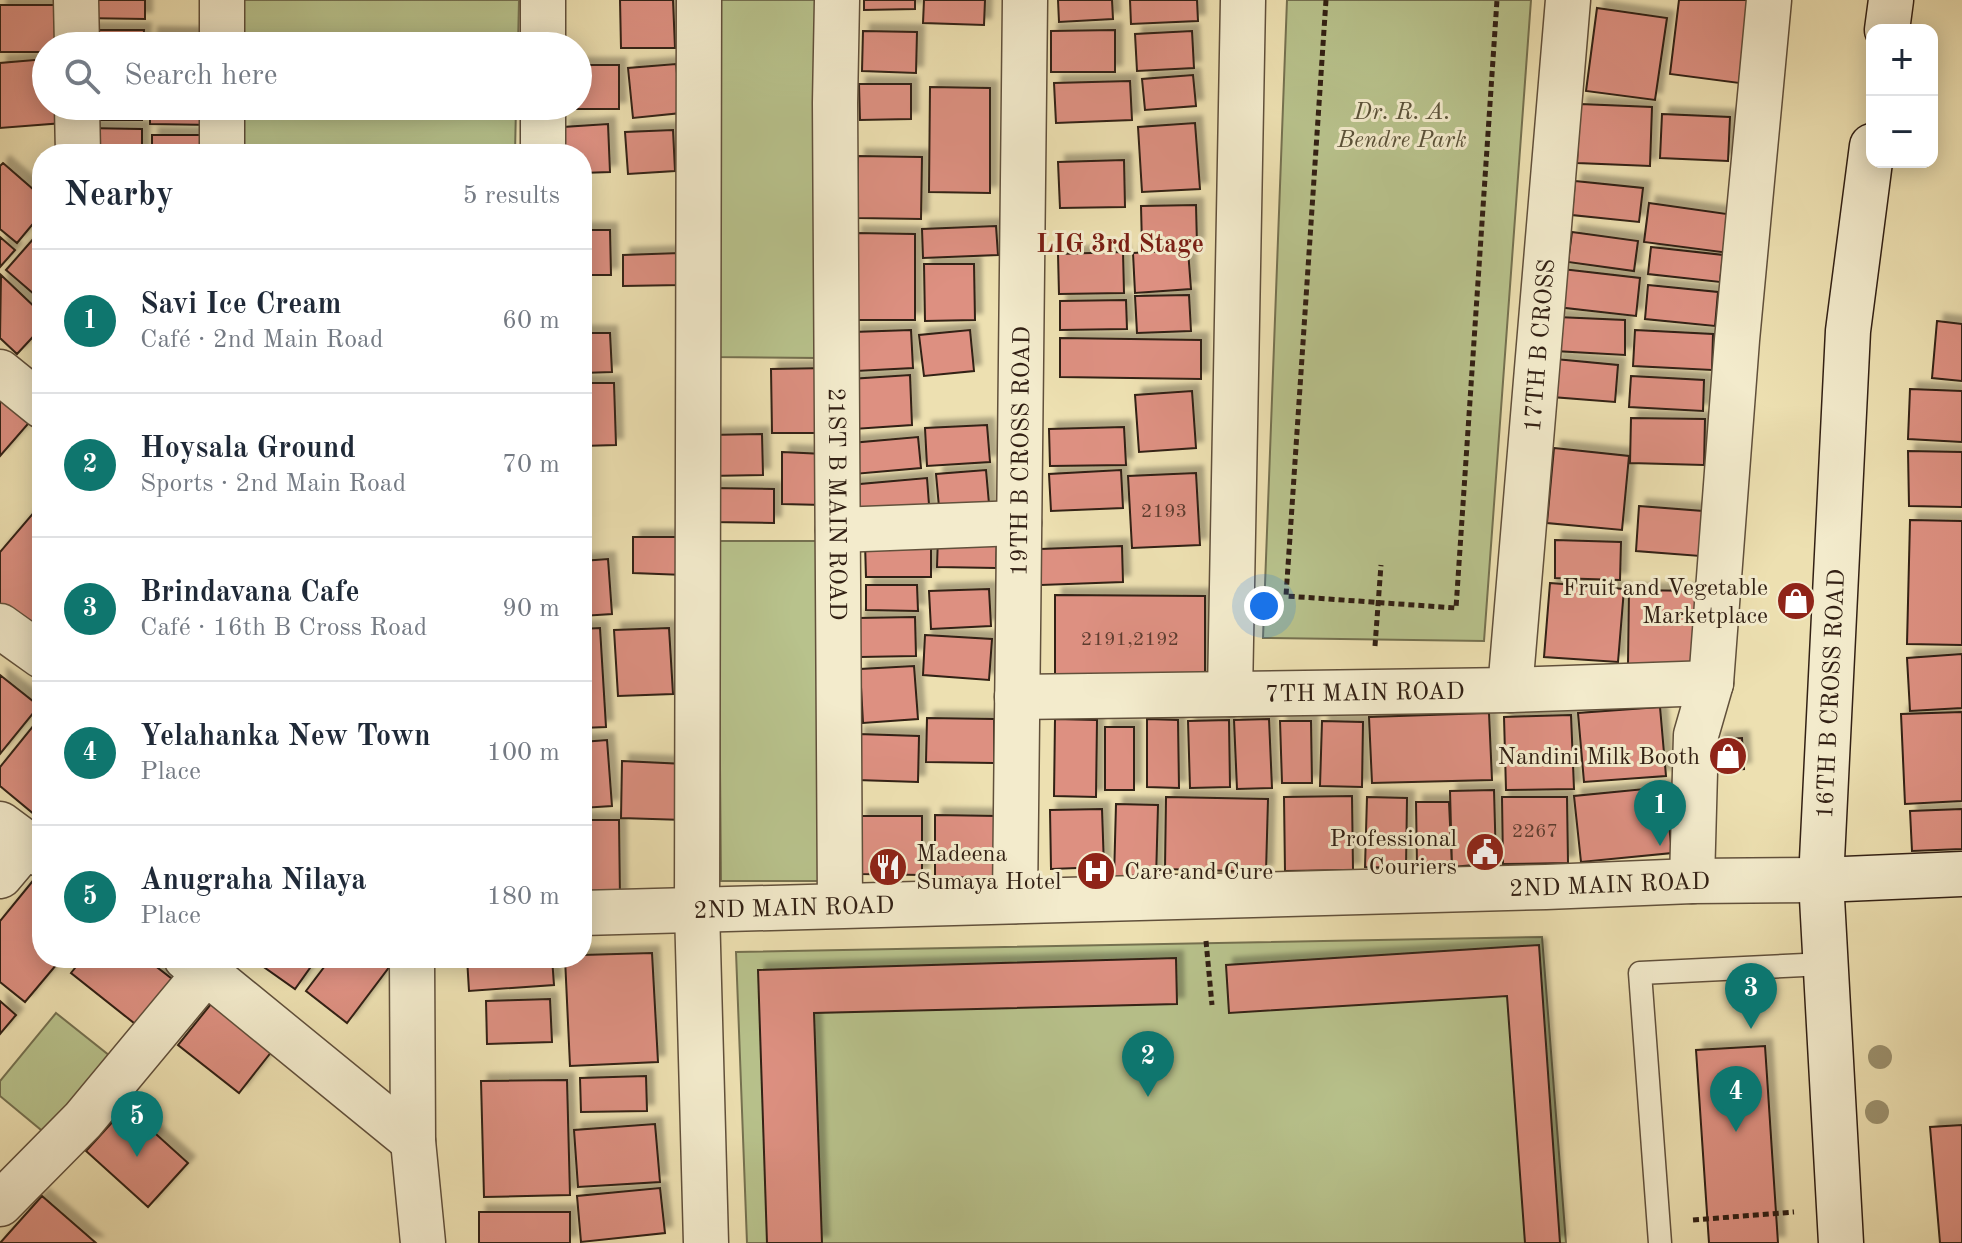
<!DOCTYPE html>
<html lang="en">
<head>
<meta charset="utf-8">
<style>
	:root { --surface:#fff; --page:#f6f6f7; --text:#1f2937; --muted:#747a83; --line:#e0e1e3; --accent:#0f766e }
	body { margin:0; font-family:"Old Standard TT",serif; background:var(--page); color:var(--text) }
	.controls { position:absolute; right:24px; top:24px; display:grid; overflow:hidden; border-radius:16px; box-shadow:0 4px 20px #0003 }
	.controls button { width:72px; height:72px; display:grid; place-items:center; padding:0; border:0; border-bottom:2px solid var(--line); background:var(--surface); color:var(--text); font:40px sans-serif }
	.you { position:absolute; left:1264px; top:606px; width:28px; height:28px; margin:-20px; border:6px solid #fff; border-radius:50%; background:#1a73e8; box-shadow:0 0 0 12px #1a73e833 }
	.badge { display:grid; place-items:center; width:52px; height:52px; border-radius:50%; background:var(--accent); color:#fff; font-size:26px; font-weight:700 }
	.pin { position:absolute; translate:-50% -66px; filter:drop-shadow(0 2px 4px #0008) }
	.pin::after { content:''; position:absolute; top:42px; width:28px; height:24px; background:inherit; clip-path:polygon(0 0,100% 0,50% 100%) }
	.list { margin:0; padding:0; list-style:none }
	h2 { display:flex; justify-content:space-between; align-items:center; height:104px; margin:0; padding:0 32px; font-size:34px }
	h2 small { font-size:26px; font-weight:400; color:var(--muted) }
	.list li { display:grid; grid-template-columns:52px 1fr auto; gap:24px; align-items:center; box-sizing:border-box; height:144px; padding:0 32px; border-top:2px solid var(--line) }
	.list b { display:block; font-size:30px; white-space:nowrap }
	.list p { margin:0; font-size:26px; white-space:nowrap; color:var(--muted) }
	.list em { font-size:26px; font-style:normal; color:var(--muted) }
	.icon { flex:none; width:44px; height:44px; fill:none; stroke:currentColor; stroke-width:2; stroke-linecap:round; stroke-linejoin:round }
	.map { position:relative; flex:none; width:1962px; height:1243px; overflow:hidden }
	.search { position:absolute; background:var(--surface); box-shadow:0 4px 20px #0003; left:32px; top:32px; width:560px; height:88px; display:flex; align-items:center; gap:20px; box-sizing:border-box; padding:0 28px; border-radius:44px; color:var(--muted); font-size:30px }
	.panel { position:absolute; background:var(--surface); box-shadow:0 4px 20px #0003; left:32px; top:144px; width:560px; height:824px; border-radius:32px }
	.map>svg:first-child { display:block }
	.green { fill:#b8c28c; stroke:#757150; stroke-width:2 }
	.building { fill:#dd9081; stroke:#322014; stroke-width:2; filter:url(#shadow) }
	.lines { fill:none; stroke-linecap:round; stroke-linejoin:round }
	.lane-casing { stroke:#61503b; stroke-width:25 }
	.street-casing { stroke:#61503b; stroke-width:47 }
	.secondary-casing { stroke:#322014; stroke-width:47 }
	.path { stroke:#322014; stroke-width:5; stroke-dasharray:6 4; stroke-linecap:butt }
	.lane { stroke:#f3ebcc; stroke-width:22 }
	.street { stroke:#f3ebcc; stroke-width:44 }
	.secondary { stroke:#f3ebcc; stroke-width:44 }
	.tree { fill:#9c916e }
	.labels { text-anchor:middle; stroke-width:6; stroke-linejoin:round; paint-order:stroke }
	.number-label { font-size:20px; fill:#5d3c2f }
	.park-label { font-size:24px; font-style:italic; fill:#5a5138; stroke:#f3ebcc }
	.street-label { font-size:24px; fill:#322014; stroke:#f3ebcc }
	.poi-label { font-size:24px; fill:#322014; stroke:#f3ebcc; text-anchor:end }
	.neighbourhood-label { font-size:26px; font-weight:bold; fill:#7a1f14; stroke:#f3ebcc }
</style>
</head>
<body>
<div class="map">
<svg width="1962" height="1243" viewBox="0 0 1962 1243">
	<defs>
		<filter id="shadow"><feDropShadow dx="7" dy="-7" stdDeviation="2" flood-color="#0004"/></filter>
	</defs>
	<rect width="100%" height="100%" fill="#ede0b1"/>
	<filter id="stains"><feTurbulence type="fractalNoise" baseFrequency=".0025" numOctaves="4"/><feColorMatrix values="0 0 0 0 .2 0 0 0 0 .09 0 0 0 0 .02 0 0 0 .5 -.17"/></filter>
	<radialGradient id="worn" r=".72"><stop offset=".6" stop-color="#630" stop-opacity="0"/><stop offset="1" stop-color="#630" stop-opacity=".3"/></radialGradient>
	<path class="green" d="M238,0H519L518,46H237Z
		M715,0H825L820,358L714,357Z
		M1287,0H1531L1484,641L1263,638Z
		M236,106H516L515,154H234Z
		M718,541H823L826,881H721Z
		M1542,937L1566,1243H747L736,952Z
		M56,1013L115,1060L52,1139L0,1096V1081Z"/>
	<path class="building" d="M81,0H145V19L81,18Z
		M620,0H673L675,48H621Z
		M864,0H915V9L864,10Z
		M924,0H985L984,25L923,23Z
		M1058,0H1112L1113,19L1059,22Z
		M1130,0H1197L1198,21L1131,24Z
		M1679,0H1749L1739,83L1670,74Z
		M0,5H56L57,46H46V52H0Z
		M1597,8L1667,18L1655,100L1586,91Z
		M86,30H144L143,46H86Z
		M1115,30V72H1051V31Z
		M863,31L917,32L916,73L862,71Z
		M1192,31L1194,68L1137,71L1135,34Z
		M151,34L212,35V46H151Z
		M46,59V106H62L63,123L0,128V63Z
		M676,64L681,113L633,118L628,68Z
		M578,65H619V109H566V106H578Z
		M1193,75L1196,106L1145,110L1142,79Z
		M1130,81L1132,120L1056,123L1054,83Z
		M859,84H911V119L860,120Z
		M930,87L990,88V193L929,192Z
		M1580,104L1652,107L1650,166L1577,163Z
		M86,106H142V120H86Z
		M150,106H212V125L150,124Z
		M1662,114L1730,117L1728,161L1660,158Z
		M1195,123L1200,189L1142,192L1138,127Z
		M608,124L610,172L582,173V154H564L563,127Z
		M84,128L142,129V154H84Z
		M673,130L675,171L628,174L625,132Z
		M152,135H203V154H152Z
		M858,156L922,157L921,219L857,218Z
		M1124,160L1125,207L1060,208L1058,162Z
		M3,163L42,197V213L17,243L0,229V166Z
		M1575,181L1643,188L1639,222L1572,215Z
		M1649,203L1734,215L1729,253L1644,242Z
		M1196,205L1197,245L1142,246L1141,206Z
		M996,226L998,255L923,258L922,229Z
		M42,229V301L6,270Z
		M582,230H610L611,275H582Z
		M1572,232L1638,241L1634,271L1568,262Z
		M855,233L915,234V320H855Z
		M0,237L15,250L0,267Z
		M1651,247L1723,255L1720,282L1648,274Z
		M1188,250L1191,289L1135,293L1133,253Z
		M1123,252L1124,293L1059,294L1058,254Z
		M680,253L681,285L623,286V255Z
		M924,264H974L975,320L925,321Z
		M1562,269L1640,278L1636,316L1557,307Z
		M1,275L42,314V327L17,354L0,338Z
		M1648,285L1718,292L1715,326L1645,319Z
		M1189,295L1191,331L1137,333L1135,296Z
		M1126,300L1127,329L1060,330V301Z
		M1557,317L1625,320V355L1555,351Z
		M1937,321L1962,324V381L1932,378Z
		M911,330L913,368L856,371L853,332Z
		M970,330L974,371L924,376L919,335Z
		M1635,330L1713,334L1712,370L1633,366Z
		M582,333H610L612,372L582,373Z
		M1060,338L1201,340V379L1060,377Z
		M1555,359L1618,365L1615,402L1552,397Z
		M828,368L829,433H772L771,369Z
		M910,375L912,425L854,429L850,379Z
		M1631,376L1704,380L1703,411L1629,407Z
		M582,383H614L616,445L582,446Z
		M1910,389L1962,391V442L1908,439Z
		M0,390L34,417L0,456Z
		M1192,391L1196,448L1139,452L1135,395Z
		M1631,418L1705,419L1704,465L1630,463Z
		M987,425L990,462L927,466L925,428Z
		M1124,427L1126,465L1050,466L1049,429Z
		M762,434L763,475L709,476L708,435Z
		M918,437L921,468L854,474L851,443Z
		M1554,448L1629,456L1622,530L1547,523Z
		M1908,451L1962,452V507L1909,506Z
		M782,452L824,454L823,505L782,504Z
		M986,470L990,515L940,518L936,474Z
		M1121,470L1123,508L1051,511L1049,474Z
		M1196,473L1200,545L1132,548L1128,476Z
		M927,478L930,518L853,524L849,485Z
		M711,488L774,489V523L710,522Z
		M42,503V648L0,612V552Z
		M1639,506L1703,511L1700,556L1636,551Z
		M1910,520L1962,521V645L1907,644Z
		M938,535L997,537L996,568L937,567Z
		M633,537H684V575L633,573Z
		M1555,540L1621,542L1620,580L1555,578Z
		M931,542V577H866L865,543Z
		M1122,546L1123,582L1041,585L1040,549Z
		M608,559L612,614L582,616V561Z
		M1550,583L1624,589L1618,662L1544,657Z
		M866,585H917L918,611L866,610Z
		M989,589L991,626L931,629L929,591Z
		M1629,590L1702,591L1701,665L1628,664Z
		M1055,595L1205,596V681H1055Z
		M915,617L916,656L860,657L858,618Z
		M600,628L606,727L582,728V629Z
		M669,628L673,694L618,696L614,630Z
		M925,635L992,639L989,680L923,675Z
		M1962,654V708L1910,711L1907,658Z
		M914,666L918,719L863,723L860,669Z
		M0,675L39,706L0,754Z
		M1660,707L1666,776L1584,782L1578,713Z
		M1962,712V801L1905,804L1901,714Z
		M1489,713L1492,780L1372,783L1369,717Z
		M42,715V806L35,815L0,786V767Z
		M1571,715L1574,789L1506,790L1504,717Z
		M927,718L994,719V763L926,762Z
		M1055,719L1097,720L1096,797L1054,796Z
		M1147,719L1178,720L1179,788L1147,787Z
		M1269,719L1272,788L1237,789L1234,720Z
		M1229,720L1230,787L1190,788L1188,721Z
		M1280,721H1311L1312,783H1282Z
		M1322,721L1363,722L1362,787L1320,786Z
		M1105,727H1134V790H1105Z
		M858,734L919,736L918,782L857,780Z
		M1742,738L1744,769L1719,771L1717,740Z
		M607,740L612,806L582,808V742Z
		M622,761L685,764L684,820L621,818Z
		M1665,787L1672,853L1581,862L1574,796Z
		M1494,790L1496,863L1452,867L1450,791Z
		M1352,796L1353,870L1285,871L1284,797Z
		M1166,797L1268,799L1266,872L1165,869Z
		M1367,797L1407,798L1406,868L1365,867Z
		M1502,797H1567L1568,863L1503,864Z
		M1416,802H1449L1452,867L1417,866Z
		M1116,804L1158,805L1156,880L1114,879Z
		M1102,809L1104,867L1051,869L1050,810Z
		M1962,809V849L1912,851L1910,811Z
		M935,815L998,816V878L935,877Z
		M860,816H922V875L861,874Z
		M582,820H619L620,899L582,900Z
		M36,877L42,882V958H62L25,1002L0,982V921Z
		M1539,945L1560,1243H1525L1507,996L1229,1013L1226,965Z
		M652,953L658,1062L570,1066L565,958H582V955Z
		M83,958H145L176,982L139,1027L71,973Z
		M251,958H317L295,989Z
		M331,958H396L347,1023L306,991Z
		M467,958H552L554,985L469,991Z
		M1176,958L1177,1004L814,1013L822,1243H767L758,970Z
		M215,999L276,1046L239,1093L178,1045Z
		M550,999L552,1042L487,1044L486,1001Z
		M0,1001L16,1015L0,1034Z
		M1765,1046L1778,1243H1709L1696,1050Z
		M646,1076L647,1111L581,1112L580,1078Z
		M567,1080L570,1195L484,1197L481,1081Z
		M126,1107L188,1163L148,1207L86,1151Z
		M655,1124L660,1182L578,1187L574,1130Z
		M1962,1125V1243H1940L1930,1127Z
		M660,1188L665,1233L581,1242L577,1196Z
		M42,1196L96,1243H0Z
		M479,1212H570V1243H479Z"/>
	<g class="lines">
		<g class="lane-casing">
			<path id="lane" d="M1660,1243L1640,973L1825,964"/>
		</g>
		<g class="street-casing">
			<g id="street">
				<path d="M76,0L77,46"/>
				<path d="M222,0V46"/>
				<path d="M699,0L697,909L706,1243"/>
				<path id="s1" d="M837,0L835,103L840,905"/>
				<path d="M543,46V0"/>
				<path d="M77,106L78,154"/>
				<path d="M222,106V154"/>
				<path d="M543,154V106"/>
				<path d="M0,372L42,406"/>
				<path d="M838,530L1019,523"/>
				<path d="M0,626L42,656"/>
				<path id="s2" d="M1510,690L1568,0"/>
				<path d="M1230,694L1243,0"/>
				<path id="s3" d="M1017,697L1510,690L1711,683"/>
				<path d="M0,824L42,855"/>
				<path d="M0,876L27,844"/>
				<path d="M1692,881L1696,735L1711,683L1737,340L1769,0"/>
				<path id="s4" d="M1015,901L1025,0"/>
				<path id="s5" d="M582,913L1546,887L1692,881L1821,880"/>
				<path d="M412,958L413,1141L423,1243"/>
				<path d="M206,972L413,1141"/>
				<path d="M0,1204L83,1120L206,972L186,958"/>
			</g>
		</g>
		<g class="secondary-casing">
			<g id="secondary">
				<path d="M1887,30L1891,0"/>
				<path d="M1821,880L1962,874"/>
				<path id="s6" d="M1841,1243L1821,880L1848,331L1872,146"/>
			</g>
		</g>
		<path class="path" d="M1326,0L1286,596L1456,608L1497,0
			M1375,646L1381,565
			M1206,941L1212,1005
			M1693,1220L1794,1212"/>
		<use href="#lane" class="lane"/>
		<use href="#street" class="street"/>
		<use href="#secondary" class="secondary"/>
	</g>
	<g class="tree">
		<circle cx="1880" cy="1057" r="12"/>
		<circle cx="1877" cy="1112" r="12"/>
	</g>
	<defs>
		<g id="shop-disc" transform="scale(2)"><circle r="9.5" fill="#8f2418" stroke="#f3ebcc"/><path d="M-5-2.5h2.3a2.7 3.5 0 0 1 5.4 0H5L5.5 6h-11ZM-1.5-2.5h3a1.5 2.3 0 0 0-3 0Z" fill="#fff"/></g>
		<g id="civic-disc" transform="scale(2)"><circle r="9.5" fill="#8f2418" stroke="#f3ebcc"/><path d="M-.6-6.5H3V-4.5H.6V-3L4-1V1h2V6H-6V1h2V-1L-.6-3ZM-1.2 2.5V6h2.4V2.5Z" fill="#fff"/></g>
		<g id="restaurant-disc" transform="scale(2)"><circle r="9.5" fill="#8f2418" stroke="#f3ebcc"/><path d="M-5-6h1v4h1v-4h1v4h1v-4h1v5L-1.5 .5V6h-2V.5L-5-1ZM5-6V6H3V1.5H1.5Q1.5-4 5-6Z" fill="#fff"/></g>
		<g id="hospital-disc" transform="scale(2)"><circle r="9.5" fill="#8f2418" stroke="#f3ebcc"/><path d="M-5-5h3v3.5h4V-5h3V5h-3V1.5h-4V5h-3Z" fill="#fff"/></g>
	</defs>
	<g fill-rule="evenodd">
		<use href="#shop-disc" x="1796" y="601"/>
		<use href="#shop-disc" x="1728" y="756"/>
		<use href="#civic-disc" x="1485" y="852"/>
		<use href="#restaurant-disc" x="888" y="867"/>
		<use href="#hospital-disc" x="1096" y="871"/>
	</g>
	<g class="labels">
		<g class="number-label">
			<text x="1164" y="517">2193</text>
			<text x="1130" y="645">2191,2192</text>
			<text x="1535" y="837">2267</text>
		</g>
		<g class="park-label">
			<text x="1402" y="119">Dr. R. A.<tspan x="1402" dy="28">Bendre Park</tspan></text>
		</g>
		<g class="street-label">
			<text dy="8" stroke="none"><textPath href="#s2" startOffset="346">17TH B CROSS</textPath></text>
			<text dy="8" stroke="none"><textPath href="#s4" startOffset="450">19TH B CROSS ROAD</textPath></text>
			<text dy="8" stroke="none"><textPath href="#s1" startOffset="504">21ST B MAIN ROAD</textPath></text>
			<text dy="8" stroke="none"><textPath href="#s3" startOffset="348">7TH MAIN ROAD</textPath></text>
			<text dy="8" stroke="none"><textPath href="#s6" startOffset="550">16TH B CROSS ROAD</textPath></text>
			<text dy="8" stroke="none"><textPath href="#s5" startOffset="1028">2ND MAIN ROAD</textPath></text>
			<text dy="8" stroke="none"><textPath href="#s5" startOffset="212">2ND MAIN ROAD</textPath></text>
		</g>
		<g class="poi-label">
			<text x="1768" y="595">Fruit and Vegetable<tspan x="1768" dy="28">Marketplace</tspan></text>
			<text x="1700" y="764">Nandini Milk Booth</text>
			<text x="1457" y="846">Professional<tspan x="1457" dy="28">Couriers</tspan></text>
			<text x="916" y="861" text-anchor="start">Madeena<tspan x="916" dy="28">Sumaya Hotel</tspan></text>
			<text x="1124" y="879" text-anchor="start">Care and Cure</text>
		</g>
		<g class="neighbourhood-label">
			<text x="1120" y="252">LIG 3rd Stage</text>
		</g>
	</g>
	<rect width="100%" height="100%" filter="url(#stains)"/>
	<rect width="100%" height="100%" fill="url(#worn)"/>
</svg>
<div class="controls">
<button>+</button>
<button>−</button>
</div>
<div class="you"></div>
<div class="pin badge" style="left:1660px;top:846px">1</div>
<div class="pin badge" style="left:1148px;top:1097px">2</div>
<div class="pin badge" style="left:1751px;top:1029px">3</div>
<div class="pin badge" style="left:1736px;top:1132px">4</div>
<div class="pin badge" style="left:137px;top:1157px">5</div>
<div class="search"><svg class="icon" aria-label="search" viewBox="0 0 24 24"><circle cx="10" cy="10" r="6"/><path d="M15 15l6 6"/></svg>Search here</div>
<section class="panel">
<h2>Nearby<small>5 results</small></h2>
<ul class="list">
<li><span class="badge">1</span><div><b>Savi Ice Cream</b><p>Café · 2nd Main Road</p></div><em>60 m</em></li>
<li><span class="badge">2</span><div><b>Hoysala Ground</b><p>Sports · 2nd Main Road</p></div><em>70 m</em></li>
<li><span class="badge">3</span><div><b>Brindavana Cafe</b><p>Café · 16th B Cross Road</p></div><em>90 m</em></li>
<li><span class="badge">4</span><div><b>Yelahanka New Town</b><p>Place</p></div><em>100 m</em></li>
<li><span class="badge">5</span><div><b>Anugraha Nilaya</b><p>Place</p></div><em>180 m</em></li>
</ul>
</section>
</div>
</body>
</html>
